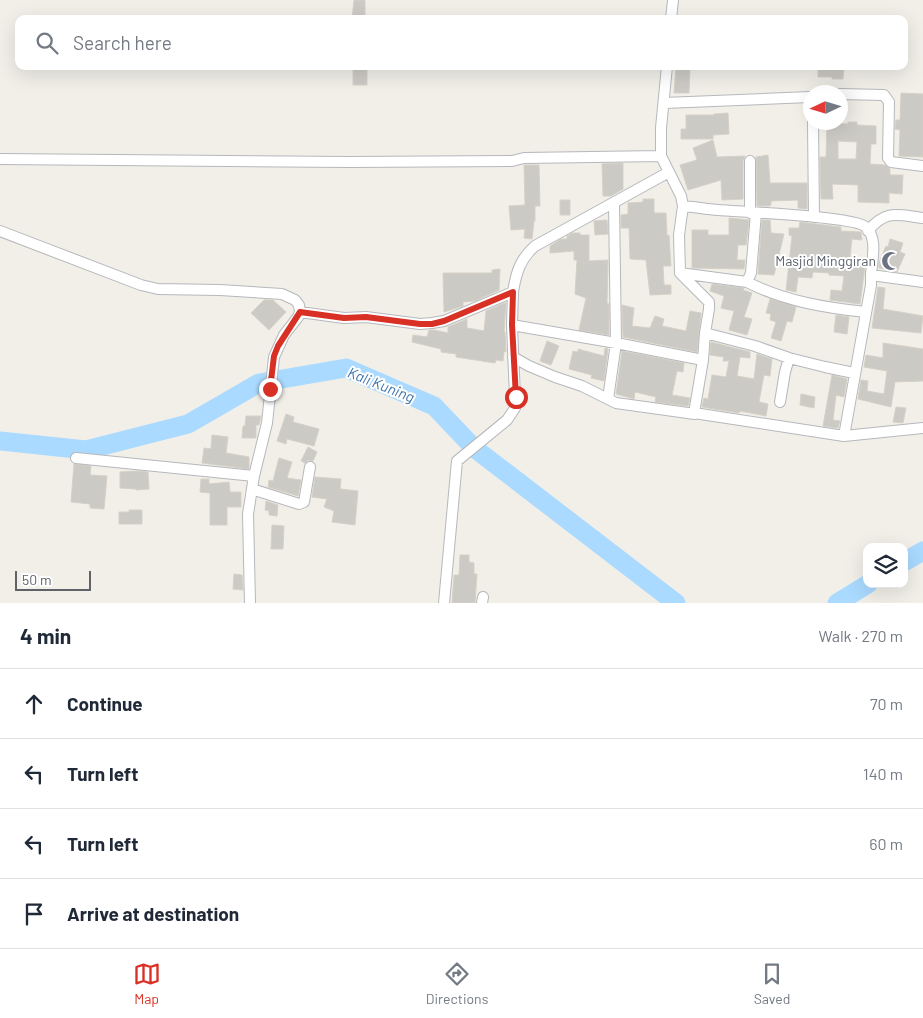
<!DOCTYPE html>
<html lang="en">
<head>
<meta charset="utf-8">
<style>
	:root { --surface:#fff; --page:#f6f6f7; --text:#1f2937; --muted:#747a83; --line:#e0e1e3; --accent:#d93025 }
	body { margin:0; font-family:Barlow,sans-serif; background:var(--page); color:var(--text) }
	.controls { position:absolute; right:15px; bottom:15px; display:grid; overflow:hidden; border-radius:10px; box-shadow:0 5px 20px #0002 }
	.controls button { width:45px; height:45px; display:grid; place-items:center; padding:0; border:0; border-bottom:1px solid var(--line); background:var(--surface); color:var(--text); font:25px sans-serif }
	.compass { position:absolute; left:803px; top:85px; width:45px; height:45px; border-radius:50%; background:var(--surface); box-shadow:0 5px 20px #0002; rotate:266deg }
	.scale { position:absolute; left:15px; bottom:12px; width:76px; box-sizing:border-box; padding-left:5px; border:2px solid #5f6368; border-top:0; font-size:14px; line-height:18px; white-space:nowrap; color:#5f6368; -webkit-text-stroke:4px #fff; paint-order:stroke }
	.stop { position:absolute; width:15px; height:15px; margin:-11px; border:4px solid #d93025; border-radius:50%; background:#fff }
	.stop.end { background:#d93025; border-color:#fff; box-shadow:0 1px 5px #0008 }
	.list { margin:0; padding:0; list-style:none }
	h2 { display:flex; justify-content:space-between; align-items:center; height:65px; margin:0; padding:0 20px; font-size:21px }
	h2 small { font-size:16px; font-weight:400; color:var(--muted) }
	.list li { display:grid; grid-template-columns:32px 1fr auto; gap:15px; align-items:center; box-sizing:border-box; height:70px; padding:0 20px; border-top:1px solid var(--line) }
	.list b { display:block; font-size:19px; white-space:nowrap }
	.list em { font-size:16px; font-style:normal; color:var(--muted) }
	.icon { flex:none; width:28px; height:28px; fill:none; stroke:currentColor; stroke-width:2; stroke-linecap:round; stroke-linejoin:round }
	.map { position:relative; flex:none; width:923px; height:603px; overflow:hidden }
	.search { position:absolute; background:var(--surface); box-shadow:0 5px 20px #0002; left:15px; right:15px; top:15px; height:55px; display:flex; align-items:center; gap:12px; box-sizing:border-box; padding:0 18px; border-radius:10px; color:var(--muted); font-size:19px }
	.sheet { height:345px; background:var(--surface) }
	nav { display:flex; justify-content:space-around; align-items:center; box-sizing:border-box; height:70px; border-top:1px solid var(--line); background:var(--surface); font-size:14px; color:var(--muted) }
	nav a { display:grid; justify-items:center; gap:2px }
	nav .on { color:var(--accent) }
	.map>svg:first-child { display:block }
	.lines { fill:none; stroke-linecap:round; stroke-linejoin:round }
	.river { stroke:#aadaff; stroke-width:19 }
	.building { fill:#cccac5; stroke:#d6d1c6; fill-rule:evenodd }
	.minor-casing { stroke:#b5b8bc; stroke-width:12 }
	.minor { stroke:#fff; stroke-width:10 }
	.route { stroke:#d93025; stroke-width:6 }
	.labels { text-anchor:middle; stroke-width:4; stroke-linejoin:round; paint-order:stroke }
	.worship-label { font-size:14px; fill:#5b616d; stroke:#fff; text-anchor:end }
	.water-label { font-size:15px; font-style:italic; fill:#4174aa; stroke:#fff }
</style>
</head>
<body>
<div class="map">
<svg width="923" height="603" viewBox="0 0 923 603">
	<rect width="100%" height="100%" fill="#f1efe8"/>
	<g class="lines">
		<path class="river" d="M0,441L86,450L188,424L259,383L346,368L434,406L474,448L676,603
			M904,562L923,551
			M837,603L868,584"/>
	</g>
	<path class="building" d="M354,0H365V19H352Z
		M353,66H367V85H353Z
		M818,66H844L843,79H832V77H818Z
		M676,68H690L689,93H674Z
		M901,93L923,94V157L899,156L900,130L895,129L896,120H900Z
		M728,113L729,134L713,135V139H681V129H686V115H714V114Z
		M848,122H857V125L876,126V144H871L870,164L885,165L890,169V175H903L902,194L889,193V203L858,202V185L832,184L833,199H821L820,157H826L827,123L848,124ZM838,141L857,142L856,159H838Z
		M713,140L717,157L745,156L743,161V199L722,200L721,180L688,190L680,165L697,160L693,148Z
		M768,155L770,183H807V209L798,208V200L771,201V205L769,206H757L756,157Z
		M623,163V189L611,196H603L602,164Z
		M524,165H539L540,206H535V221H534L532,239L524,238L525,229L511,230L509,206L525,205Z
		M643,199H654V213H666L667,236L669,235L671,266H663L664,285H671V294L650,295L646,260L630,259L629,228H621V215L628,214V203L643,202Z
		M560,200H570V215H560Z
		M729,218L749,220L746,245H738L737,260H745L744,269L692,268V230H708V235H729Z
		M607,220L608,234L595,235L594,221Z
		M762,220H770L771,233L784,234L774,275L758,274Z
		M800,222L840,227H841V231L861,232L862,240L852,239L850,257L866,259L860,304L830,300L831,290L842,291L844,276L829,275V273L813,272L812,278L798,277L796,292L786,290L792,236L789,235V228H799Z
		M572,233H580V235H589V261L608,260L607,303L609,304V335L579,330L586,298L575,294L577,260H574V251L550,253V246L561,239H567V236Z
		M890,239L903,243L900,252L905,254L897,272L879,268V262L886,246L888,247Z
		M500,269L499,290L475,301L463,302V306L444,312L443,273H492V270Z
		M712,284L744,288L743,290L752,293L744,317L752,319L747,335L729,330L734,311L721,308L724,296L710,291Z
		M878,287L885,288L883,309L923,316L921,333L872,328Z
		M770,299L796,307L792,322L787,321L781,341L771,338L776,322L770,320L771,314L766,313Z
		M264,300H273L286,312L269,330L251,313Z
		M504,303H506L504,332H505L506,352L504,351L503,361L496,360L495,363L456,357V354L441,352V349L412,342L413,335L427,337L429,330H434L448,333V327L467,319V328L484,331L486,311Z
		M622,305L634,308L632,326L650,328L655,316L664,319L662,326L686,331L690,311L701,313L697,352L623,337Z
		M836,315L849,317L847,334L834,332Z
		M547,341L559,346L551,365L540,361Z
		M711,342L750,352V358L740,357L737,376L754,379L757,354L772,359L770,376L764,375L759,402L768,404L766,416L740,411L739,413L702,407L704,398L708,399L712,375L726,377L729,361H723L724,357L710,355Z
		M883,343L923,349V381L895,382L891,407L858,399L861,380L868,381L867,391L884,394L887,371L864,367L866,355L883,358Z
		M605,348L608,349L604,381L591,378L592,375L569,369L573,351L578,352V349L604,356Z
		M622,351L684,363L683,372L677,371L672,395L690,398L688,406L655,402L656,397L635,392L634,399L616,394Z
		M832,375L847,379L844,397L836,395L833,420L840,421L838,428L823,426Z
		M801,394L815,397L814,408L800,405Z
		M896,407L906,408L903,423L893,422Z
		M286,414L294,417L293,422L319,429L314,446L287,439L286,444L277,441Z
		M246,416H261L259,425H256V438H242L243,426H245Z
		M212,435L228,437L226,453L249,457V469L202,463L204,448L211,449Z
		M308,447L317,452L313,461L308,460L305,463L301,461Z
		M279,458L292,462L287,478L301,480L298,496L268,487L269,480L273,481Z
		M74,464L91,466L90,475L107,476L104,509L90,508V504L71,502Z
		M137,471L148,472L149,489L136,490V489L120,488V472Z
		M315,477L341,479L340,489L358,491L355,525L332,522L334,511L324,507L327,499L312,497Z
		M201,479H209V484L229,482L230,492H241V507H227V525H210V493L200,492Z
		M266,501L278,505L277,516L269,515V511L265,510Z
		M129,510H142V524H119V512H129Z
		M272,525L284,526L283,549H271Z
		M460,555H469V562L474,563V574H477L475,603H452L454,575H459Z
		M234,574L242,575L243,590L233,589Z"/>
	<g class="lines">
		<g class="minor-casing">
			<path id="minor" d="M671,19L673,0
				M667,66L661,128V156L681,196L683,206
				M840,94L884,95L889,102L888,158L891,162L923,166
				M664,103L810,97
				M813,122L814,217
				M0,159L349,162L512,161L524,158L661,156
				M750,161V213
				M756,213L751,273L747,282C784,301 826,308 866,312
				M0,231L141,285L158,289L220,290L282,294L295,300L299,305L300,312L298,317L284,335L274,357L267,423L254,476L248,514L250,603
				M868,231C886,209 897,215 923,218
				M680,273L747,282
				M300,312L344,318L366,317L420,324L432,323L444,321L513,292C516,273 520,259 535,246L669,172
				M512,325L616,343L703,360
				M705,333L709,309V302L680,273L679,235L683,206C695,207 706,209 718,210C740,212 854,216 866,227C878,239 872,259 871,275L923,282
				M513,357L529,366L555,377L582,386L616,403L695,414
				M854,373L825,367L789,358L755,346L705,333L703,360L694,413L844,436L923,428
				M608,399L616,343L614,203
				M780,402L785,372L789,358
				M844,436L871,285V275
				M76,458L254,476
				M252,489L299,504L304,502L310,467
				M444,603L457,461L507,420L515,408V397L512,325L513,292
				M482,603L483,597"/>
		</g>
		<use href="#minor" class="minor"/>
	</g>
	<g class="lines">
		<path class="route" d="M270,389L274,356L278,346L300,312L344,318L366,317L420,324H432L444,321L513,292L512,325L516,397"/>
	</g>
	<defs>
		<g id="mosque-bare" transform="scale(1.5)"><path d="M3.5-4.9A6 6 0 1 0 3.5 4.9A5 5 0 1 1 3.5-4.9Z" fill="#6b7280" stroke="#fff" stroke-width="2.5" paint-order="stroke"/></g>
	</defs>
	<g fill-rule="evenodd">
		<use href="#mosque-bare" x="891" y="261"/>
	</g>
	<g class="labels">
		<g class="worship-label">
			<text x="876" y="266">Masjid Minggiran</text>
		</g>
		<g class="water-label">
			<text transform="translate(381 385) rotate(22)" y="5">Kali Kuning</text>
		</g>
	</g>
</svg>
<div class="controls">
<button><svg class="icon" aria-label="layers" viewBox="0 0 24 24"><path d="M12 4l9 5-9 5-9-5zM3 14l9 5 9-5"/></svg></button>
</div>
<svg class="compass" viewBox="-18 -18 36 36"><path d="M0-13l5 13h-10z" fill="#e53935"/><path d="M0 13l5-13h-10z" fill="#747a83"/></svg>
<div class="scale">50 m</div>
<div class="stop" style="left:516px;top:397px"></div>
<div class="stop end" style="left:270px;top:389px"></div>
<div class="search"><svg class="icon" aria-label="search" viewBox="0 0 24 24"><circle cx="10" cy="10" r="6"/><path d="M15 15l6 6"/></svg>Search here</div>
</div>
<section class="sheet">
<h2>4 min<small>Walk · 270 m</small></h2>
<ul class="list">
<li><svg class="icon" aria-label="ahead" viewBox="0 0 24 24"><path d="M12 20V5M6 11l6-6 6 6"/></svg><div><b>Continue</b></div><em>70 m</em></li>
<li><svg class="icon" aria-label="left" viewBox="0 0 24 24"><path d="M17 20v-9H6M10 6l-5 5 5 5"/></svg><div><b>Turn left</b></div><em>140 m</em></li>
<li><svg class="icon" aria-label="left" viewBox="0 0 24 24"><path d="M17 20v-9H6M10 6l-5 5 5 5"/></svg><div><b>Turn left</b></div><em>60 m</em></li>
<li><svg class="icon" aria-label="arrive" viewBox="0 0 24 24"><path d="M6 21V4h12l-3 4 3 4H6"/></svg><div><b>Arrive at destination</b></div></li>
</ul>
</section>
<nav>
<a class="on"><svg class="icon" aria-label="map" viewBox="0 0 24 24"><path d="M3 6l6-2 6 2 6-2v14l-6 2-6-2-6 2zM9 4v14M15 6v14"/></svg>Map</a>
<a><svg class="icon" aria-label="directions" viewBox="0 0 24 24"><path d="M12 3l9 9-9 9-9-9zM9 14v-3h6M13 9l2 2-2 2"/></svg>Directions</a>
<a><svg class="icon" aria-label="saved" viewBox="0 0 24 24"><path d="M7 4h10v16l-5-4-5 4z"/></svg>Saved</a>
</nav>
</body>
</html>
